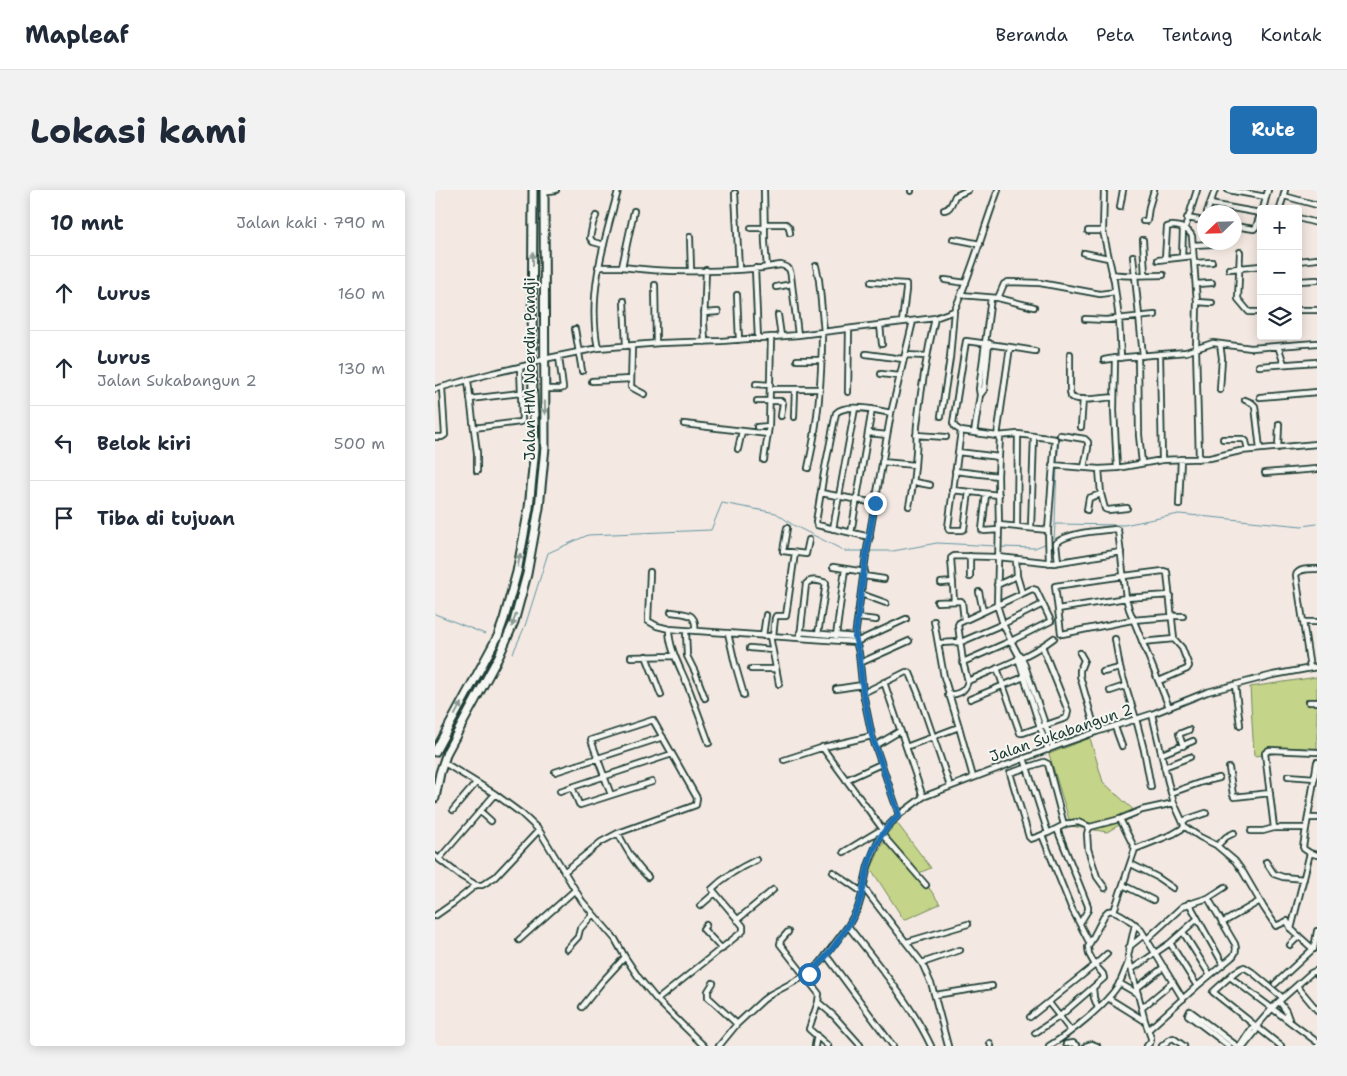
<!DOCTYPE html>
<html lang="id">
<head>
<meta charset="utf-8">
<style>
	:root { --surface:#fff; --page:#f2f2f3; --text:#1f2937; --muted:#747a83; --line:#e0e1e3; --accent:#1f6fb2 }
	body { margin:0; font-family:"Shantell Sans",sans-serif; background:var(--page); color:var(--text) }
	.controls { position:absolute; right:15px; top:15px; display:grid; overflow:hidden; border-radius:5px; box-shadow:0 2px 12px #0003 }
	.controls button { width:45px; height:45px; display:grid; place-items:center; padding:0; border:0; border-bottom:1px solid var(--line); background:var(--surface); color:var(--text); font:25px sans-serif }
	.compass { position:absolute; left:762px; top:15px; width:45px; height:45px; border-radius:50%; background:var(--surface); box-shadow:0 2px 12px #0003; rotate:247deg }
	.stop { position:absolute; width:15px; height:15px; margin:-11px; border:4px solid #1f6fb2; border-radius:50%; background:#fff }
	.stop.end { background:#1f6fb2; border-color:#fff; box-shadow:0 1px 5px #0008 }
	.list { margin:0; padding:0; list-style:none }
	h2 { display:flex; justify-content:space-between; align-items:center; height:65px; margin:0; padding:0 20px; font-size:21px }
	h2 small { font-size:16px; font-weight:400; color:var(--muted) }
	.list li { display:grid; grid-template-columns:32px 1fr auto; gap:15px; align-items:center; box-sizing:border-box; height:75px; padding:0 20px; border-top:1px solid var(--line) }
	.list b { display:block; font-size:19px; white-space:nowrap }
	.list p { margin:0; font-size:16px; white-space:nowrap; color:var(--muted) }
	.list em { font-size:16px; font-style:normal; color:var(--muted) }
	.icon { flex:none; width:28px; height:28px; fill:none; stroke:currentColor; stroke-width:2; stroke-linecap:round; stroke-linejoin:round }
	.map { position:relative; flex:none; width:882px; height:856px; overflow:hidden; border-radius:5px }
	header { display:flex; align-items:center; gap:30px; box-sizing:border-box; height:70px; padding:0 25px; background:var(--surface); border-bottom:1px solid var(--line) }
	header strong { font-size:24px }
	nav { display:flex; gap:28px; margin-inline-start:auto; font-size:18px }
	.intro { display:flex; align-items:center; justify-content:space-between; box-sizing:border-box; height:120px; padding:0 30px }
	h1 { margin:0; font-size:35px }
	.button { padding:12px 22px; border-radius:5px; background:var(--accent); color:#fff; font-size:18px; font-weight:700 }
	main { display:flex; gap:30px; padding:0 30px }
	aside { flex:1; background:var(--surface); border-radius:5px; box-shadow:0 2px 12px #0003 }
	.map>svg:first-child { display:block }
	.green { fill:#c4d488; stroke:#72885e }
	.lines { fill:none; stroke-linecap:round; stroke-linejoin:round }
	.stream { stroke:#6094a3; stroke-width:1 }
	.street-casing { stroke:#1f3d34; stroke-width:8 }
	.primary-casing { stroke:#1f3d34; stroke-width:11 }
	.street { stroke:#f6f6f2; stroke-width:4.5 }
	.primary { stroke:#f6f6f2; stroke-width:7 }
	.oneway { fill:#8a9a93 }
	.route { stroke:#1f6fb2; stroke-width:6 }
	.labels { text-anchor:middle; stroke-width:4; stroke-linejoin:round; paint-order:stroke }
	.street-label { font-size:15px; fill:#1f3d34; stroke:#f6f6f2 }
</style>
</head>
<body>
<header>
<strong>Mapleaf</strong>
<nav><a>Beranda</a><a>Peta</a><a>Tentang</a><a>Kontak</a></nav>
</header>
<div class="intro"><h1>Lokasi kami</h1><a class="button">Rute</a></div>
<main>
<aside>
<h2>10 mnt<small>Jalan kaki · 790 m</small></h2>
<ul class="list">
<li><svg class="icon" aria-label="ahead" viewBox="0 0 24 24"><path d="M12 20V5M6 11l6-6 6 6"/></svg><div><b>Lurus</b></div><em>160 m</em></li>
<li><svg class="icon" aria-label="ahead" viewBox="0 0 24 24"><path d="M12 20V5M6 11l6-6 6 6"/></svg><div><b>Lurus</b><p>Jalan Sukabangun 2</p></div><em>130 m</em></li>
<li><svg class="icon" aria-label="left" viewBox="0 0 24 24"><path d="M17 20v-9H6M10 6l-5 5 5 5"/></svg><div><b>Belok kiri</b></div><em>500 m</em></li>
<li><svg class="icon" aria-label="arrive" viewBox="0 0 24 24"><path d="M6 21V4h12l-3 4 3 4H6"/></svg><div><b>Tiba di tujuan</b></div></li>
</ul>
</aside>
<div class="map">
<svg width="882" height="856" viewBox="0 0 882 856">
	<rect width="100%" height="100%" fill="#f4e9e2"/>
	<filter id="ink" filterUnits="userSpaceOnUse"><feTurbulence type="fractalNoise" baseFrequency=".02" numOctaves="2"/><feDisplacementMap in="SourceGraphic" scale="10" xChannelSelector="R" yChannelSelector="G"/><feConvolveMatrix kernelMatrix="1 2 1 2 8 2 1 2 1" color-interpolation-filters="sRGB"/></filter>
	<g filter="url(#ink)">
		<path class="green" d="M882,487V559L819,566L815,497Z
			M655,548L668,592L703,624L672,642L636,636L614,564Z
			M462,633L496,678L484,683L505,714L469,730L436,679L452,644Z"/>
		<g class="lines">
			<path class="stream" d="M622,273L624,249
				M620,333L622,277
				M616,352L619,351L620,334L689,335L744,324L867,336L882,334
				M565,357L600,358L612,353
				M433,361H458L502,353L561,356
				M0,424L50,444
				M78,463L90,436L113,363L153,345L276,340L287,313L341,323L358,335L410,361H429"/>
			<g class="street-casing">
				<path id="street" d="M109,0L114,1L121,0
					M329,0L330,53L332,77
					M669,0L668,41L679,91L684,129L686,168
					M793,0L831,7
					M476,1V0
					M300,3L304,79
					M849,6L882,15
					M775,14L825,23
					M685,17L688,0
					M828,19L833,0
					M845,19L850,0
					M509,20C516,19 517,12 520,6L533,0
					M772,22L780,0
					M161,26L158,33L155,48L158,52L169,55
					M752,28L769,31
					M863,28L882,33
					M708,31H712L714,17L719,0
					M330,34H351L354,37L355,43
					M751,35L762,0
					M799,36L819,39L821,37L826,22
					M316,38H330
					M653,41H668
					M255,47L256,80
					M518,49L525,50L545,54
					M708,50L710,85
					M758,55L777,54
					M805,62L803,109L814,122H826
					M649,63L673,68
					M698,66L708,166
					M747,67L748,39
					M730,69L732,37C740,34 753,38 757,46L762,112L761,158L764,269
					M723,70L758,66
					M863,71L882,69
					M759,73L777,72
					M381,76L384,90L389,142
					M163,77H187L199,21
					M187,77C232,83 281,82 327,78C333,77 339,76 346,75C353,77 355,78 356,86L363,145
					M320,78L323,149
					M794,79L826,76
					M677,84C694,87 711,85 728,85
					M510,90L531,93
					M863,91L882,90
					M436,92L471,94V100L467,132
					M761,94L777,93
					M220,95L221,153
					M341,97L357,94
					M302,105L304,150
					M526,105L563,108L599,117
					M563,108L569,94L573,92L605,93L665,104L680,102
					M189,111L191,156
					M762,112L777,113
					M863,120H882
					M269,123L283,122
					M343,125L346,146
					M650,129L671,130L720,125
					M445,135L447,154
					M140,139L147,181
					M270,152L269,133L271,80
					M197,156L196,197L209,204
					M843,156L849,174
					M575,157L600,161
					M163,158C152,105 169,52 183,1
					M431,164L468,169
					M635,164V201L636,207C647,212 666,208 679,207
					M725,164L727,270
					M470,165L492,166
					M703,166L704,245L707,273
					M362,170H387
					M669,170L680,168
					M824,176L882,172
					M446,184L465,186
					M33,191L42,263V281
					M157,191L196,189
					M321,194L335,195
					M0,199L58,183L89,176L109,169L163,158L225,153L286,151L363,145L500,128L519,121C537,82 548,40 563,0
					M110,199H125L128,198L124,167
					M335,199H384
					M785,200L787,168L785,154
					M413,202L414,139
					M545,205L544,199L556,108
					M825,207L882,202
					M35,209L85,203H98
					M810,210L817,213L820,216L825,259
					M322,211H346L348,213L346,226
					M506,226L515,168L519,121
					M359,227L360,199
					M249,234L333,244
					M322,237L334,236
					M646,237L648,209
					M39,238L85,232L87,231L85,177
					M526,241L513,337L514,340H527L529,339L534,302
					M434,243L452,245
					M539,243L545,205L549,200L554,153
					M481,245L511,247
					M625,245L650,249L653,252V258L649,277
					M562,246L575,157L531,151L518,233L520,237L526,241L562,246L583,244L620,249L613,340L564,335
					M565,246L563,286L564,335L562,415L568,434L576,451L583,464L587,467L618,557
					M0,247H7L10,245L7,198
					M788,249H808L811,251L813,260
					M843,258L844,234
					M303,259L307,241
					M523,262L564,267
					M329,270L334,236L336,147
					M447,272L480,275
					M617,275L664,279L682,278L679,220L680,168L751,162L778,153L816,158L882,153
					M373,278C383,234 387,188 387,142
					M682,278L727,270L775,268L805,261L882,254
					M664,279L666,304L670,319L673,320L692,318
					M520,281L563,286
					M830,283L882,279
					M479,292L495,295
					M517,300L564,305
					M386,303L440,313
					M551,304L547,340L549,341L563,340
					M744,315L746,269
					M474,316C478,298 480,280 481,262C482,253 481,244 482,235C486,199 492,163 500,128
					M652,320L654,308L666,304
					M582,336L583,244
					M596,337L599,246
					M352,338L348,361L371,364L374,350
					M398,339L420,218
					M613,340L614,373
					M416,343L437,219
					M435,347L382,335L381,332L389,283L401,223C411,213 442,220 456,223
					M535,366V387
					M581,369L582,386L587,403
					M623,372L621,353C634,342 664,341 680,339L683,340L691,408L694,419L734,517
					M398,377L430,382
					M215,382L213,431L222,436L234,439L421,452L471,429
					M429,386L449,389
					M506,393L518,392
					M562,395L582,386
					M544,402L548,421
					M426,404L451,413
					M519,410L516,368L519,366L563,367L619,373L686,362
					M502,412L526,411L527,412L529,430
					M623,419L691,408L735,405
					M236,422C251,424 262,422 260,441
					M736,426H748
					M423,428L441,430
					M499,431L509,487L524,537L538,587
					M868,432H882
					M234,439C234,458 245,477 252,494C260,514 267,534 274,553
					M251,441L252,466L260,482L270,508
					M365,442L420,447
					M293,443L300,474L309,505
					M328,446L331,425
					M335,446L344,494
					M338,446L340,428L341,426H351L360,363
					M401,446L410,379
					M365,447L371,394C376,388 385,391 391,393L383,444
					M680,449L685,478L701,529L709,560L716,597
					M707,452L739,449
					M503,453L526,452L568,434L608,414
					M315,458L337,460
					M645,463L649,470L645,480V486L661,542
					M211,466L226,505
					M196,467L240,466
					M583,468L605,537L613,560
					M528,472L576,451L616,431L601,400L597,399L524,433L523,435L528,472L533,491C562,478 594,467 619,448
					M425,473L474,451
					M562,478L585,543H588L631,528L632,526L633,521L607,456
					M875,478L861,385C864,378 875,379 882,379
					M316,479H341
					M668,482L685,478
					M724,491L752,479L754,476L747,458L739,449L732,382L728,381L689,386L620,396L626,443L627,444L697,430L736,427
					M449,492L488,607
					M800,495L805,535
					M401,499L427,495
					M675,501L690,496
					M428,503L471,482L475,483L484,505L515,596
					M513,505C524,504 530,502 533,491
					M535,509L589,487
					M874,512H882
					M717,524L733,592L739,613L750,637L765,647L781,655L800,671L808,682L829,718L841,736L852,731L856,739L878,759
					M680,537L687,556
					M440,556L465,541
					M748,556L744,544L754,540
					M387,557L449,641
					M471,557L524,537
					M727,564L758,551
					M589,568L613,643
					M349,570L389,557L437,546
					M8,572L60,604L87,624L104,640L147,711L180,749L190,767L204,788L222,810L269,856
					M609,572L613,574L629,635L613,643L596,649L594,647L575,583Z
					M729,577L755,567
					M794,578L798,605L799,607L835,603
					M120,582L228,547
					M853,586L880,588
					M411,590L446,574
					M137,597L144,614L145,615L217,592
					M125,601L237,564
					M736,603L767,592L784,588
					M18,620L41,593
					M46,622L56,631
					M464,625L437,546L428,503L424,463L420,447L431,365L456,223L478,131
					M873,628H882
					M747,631L771,623
					M629,634L643,632L655,637L685,629L707,620L739,613
					M655,637L653,640L652,644L653,659L662,687L670,698
					M839,638L830,563L834,560L882,562
					M622,639L653,716V720L645,733
					M816,641H828L839,638H871
					M183,643C191,659 200,675 213,687
					M607,645L636,717L654,752
					M782,656L791,647L799,643
					M700,659L738,644L750,637
					M409,662L442,642H445L491,695
					M875,663L869,659L868,657L882,572
					M0,666L26,686L41,695H47L60,687L104,640
					M4,669L60,604
					M831,672L839,684L848,687L869,689
					M696,674L722,687L738,698
					M129,682L166,652L183,643L261,615L262,608L218,530L156,550L176,605
					M398,682L427,702
					M688,695L718,710
					M428,697L487,773L497,796L513,856
					M773,708L790,697
					M754,713L788,774
					M265,716L280,703
					M679,721L700,659L685,629
					M0,726L20,712L41,695
					M302,730L338,700
					M787,733L825,711
					M700,734L693,766L710,831L716,848V851L712,856
					M271,735L268,739L287,759
					M413,736C441,772 477,815 496,856
					M856,739L875,663L882,665
					M353,742L346,750L345,754L384,804L383,812L374,839L393,856
					M748,742L775,785
					M712,749L748,716L773,708L800,754C802,760 801,764 796,768L762,796L713,840
					M84,750L140,700
					M472,752L533,734
					M735,753L762,796
					M855,755L864,746
					M694,757L709,745
					M132,759L143,747L145,739L158,724
					M391,765L458,856
					M487,773L525,760
					M697,779L735,753L762,729
					M795,787L882,852
					M278,793L273,801V807L302,834
					M684,793L703,804
					M840,794L878,759H879L882,741
					M862,796L882,820
					M658,798L659,808L663,818
					M702,798L729,777
					M500,805L557,796
					M673,808L710,831
					M222,810L308,741V736L277,699C290,686 304,678 321,670
					M844,811L851,821L855,832
					M383,812L399,826L425,855
					M614,813L636,841
					M147,817L167,792L190,767
					M707,818L738,792
					M595,827L660,775L654,764L653,757L670,724C671,723 672,722 673,721C681,718 701,735 706,740L748,809
					M600,843L625,826L669,788L668,784L660,775L672,764
					M555,853L556,856
					M631,854L638,853L642,856
					M284,856L302,834L328,810L336,804L374,784L386,772L413,736L423,718L426,708L433,676L444,648L452,637L464,625L488,607L627,554L661,542L717,524L772,502L838,485L882,477
					M380,856L382,845
					M614,856C634,844 674,813 685,792C688,786 691,778 694,770
					M651,856L657,854L662,856
					M727,856L734,850L738,848L749,856
					M794,856L753,825L755,821L802,856
					M805,856L817,838L821,837L841,814L876,783L880,781L882,784
					M809,856L821,841V837
					M846,856L778,802L800,782L809,777L817,782L848,808"/>
			</g>
			<g class="primary-casing">
				<path id="primary" d="M0,562L63,446L69,429L82,382L94,318L100,258L97,174L98,0
					M0,608L5,583L12,562L64,466L79,432L92,384L104,318L110,257L109,0"/>
			</g>
			<use href="#street" class="street"/>
			<use href="#primary" class="primary"/>
		</g>
		<defs><path id="oneway-solid" d="M-6-.8H1V-3.2L6.5 0L1 3.2V.8H-6Z" transform="scale(1.25)"/></defs>
		<g class="oneway">
			<use href="#oneway-solid" transform="translate(98 69) rotate(-90)"/>
			<use href="#oneway-solid" transform="translate(110 218) rotate(89)"/>
			<use href="#oneway-solid" transform="translate(84 370) rotate(-80)"/>
			<use href="#oneway-solid" transform="translate(79 430) rotate(108)"/>
			<use href="#oneway-solid" transform="translate(23 519) rotate(-62)"/>
		</g>
	</g>
	<g class="lines" filter="url(#ink)">
		<path class="route" d="M374,784C389,772 420,730 425,711C428,703 429,693 431,685C436,659 446,642 464,625L437,546L428,502L424,463L420,447L431,365L440,313"/>
	</g>
	<g class="labels">
		<g class="street-label">
			<text transform="translate(95 179) rotate(-90)" y="5">Jalan HM Noerdin Pandji</text>
			<text transform="translate(626 543) rotate(-19)" y="5">Jalan Sukabangun 2</text>
		</g>
	</g>
</svg>
<div class="controls">
<button>+</button>
<button>−</button>
<button><svg class="icon" aria-label="layers" viewBox="0 0 24 24"><path d="M12 4l9 5-9 5-9-5zM3 14l9 5 9-5"/></svg></button>
</div>
<svg class="compass" viewBox="-18 -18 36 36"><path d="M0-13l5 13h-10z" fill="#e53935"/><path d="M0 13l5-13h-10z" fill="#747a83"/></svg>
<div class="stop" style="left:374px;top:784px"></div>
<div class="stop end" style="left:440px;top:313px"></div>
</div>
</main>
</body>
</html>
